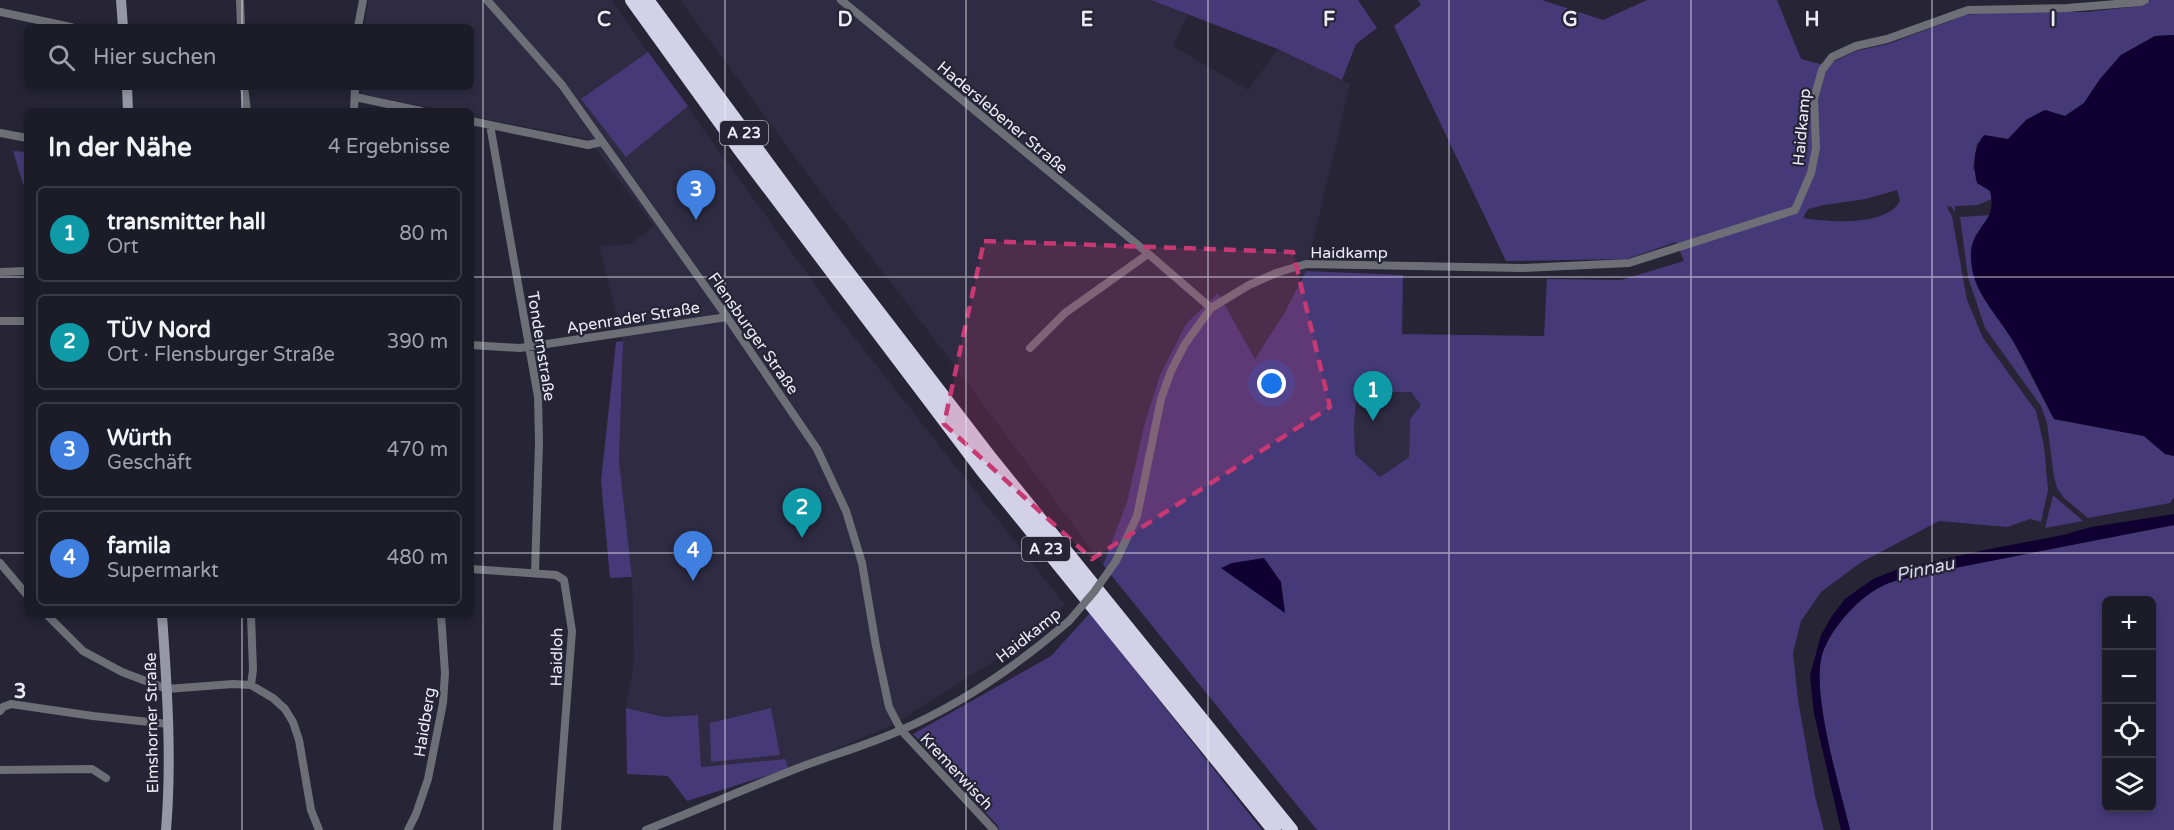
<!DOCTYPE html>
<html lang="de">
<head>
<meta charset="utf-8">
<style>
	:root { --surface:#1c1b28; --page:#292834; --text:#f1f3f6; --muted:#a0a1a8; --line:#3a3945; --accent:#8c9099 }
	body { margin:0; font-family:"Varela Round",sans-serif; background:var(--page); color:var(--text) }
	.controls { position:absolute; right:18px; bottom:18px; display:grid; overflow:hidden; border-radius:9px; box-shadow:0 3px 9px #0003 }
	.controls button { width:54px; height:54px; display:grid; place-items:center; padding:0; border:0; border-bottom:2px solid var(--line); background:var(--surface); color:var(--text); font:30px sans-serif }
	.you { position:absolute; left:1272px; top:384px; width:21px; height:21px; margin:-15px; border:4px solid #fff; border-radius:50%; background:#1a73e8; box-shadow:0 0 0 9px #1a73e833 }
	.badge { display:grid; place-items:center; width:39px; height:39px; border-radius:50%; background:var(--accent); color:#fff; font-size:20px; font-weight:700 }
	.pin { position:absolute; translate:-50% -50px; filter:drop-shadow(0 2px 3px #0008) }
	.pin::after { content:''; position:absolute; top:32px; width:21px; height:18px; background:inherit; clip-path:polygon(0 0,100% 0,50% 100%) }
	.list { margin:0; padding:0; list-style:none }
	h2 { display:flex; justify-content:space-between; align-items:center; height:78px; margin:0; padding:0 24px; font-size:26px }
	h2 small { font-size:20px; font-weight:400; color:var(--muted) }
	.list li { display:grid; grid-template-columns:39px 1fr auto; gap:18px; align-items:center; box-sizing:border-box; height:96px; margin:0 12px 12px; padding:0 12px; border:2px solid var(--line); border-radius:9px }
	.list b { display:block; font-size:22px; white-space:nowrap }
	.list p { margin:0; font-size:20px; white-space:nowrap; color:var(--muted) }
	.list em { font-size:20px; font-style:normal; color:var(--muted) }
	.icon { flex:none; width:33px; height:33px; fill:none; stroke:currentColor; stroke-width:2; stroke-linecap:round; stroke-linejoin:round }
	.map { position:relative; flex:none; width:2174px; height:830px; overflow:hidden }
	.search { position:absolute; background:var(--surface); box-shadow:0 3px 9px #0003; left:24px; top:24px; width:450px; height:66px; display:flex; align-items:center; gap:15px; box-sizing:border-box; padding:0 21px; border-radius:9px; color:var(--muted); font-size:22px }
	.panel { position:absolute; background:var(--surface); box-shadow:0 3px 9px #0003; left:24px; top:108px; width:450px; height:510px; border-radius:9px }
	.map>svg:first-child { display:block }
	.built { fill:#2e2b42 }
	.green { fill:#453a77; fill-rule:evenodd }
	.water { fill:#0f0031 }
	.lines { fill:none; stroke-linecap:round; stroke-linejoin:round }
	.street { stroke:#6e6e77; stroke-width:8 }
	.secondary { stroke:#9796a4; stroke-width:10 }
	.highway { stroke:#d3d1e7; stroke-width:14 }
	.street-bridge { stroke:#6e6e77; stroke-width:8 }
	.marked { fill:#c83872; fill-opacity:0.2; stroke:#c83872; stroke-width:4.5; stroke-dasharray:12 8; stroke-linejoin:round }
	.grid { fill:none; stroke:#ecebf6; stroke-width:1.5; stroke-opacity:0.55 }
	.labels { text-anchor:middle; stroke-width:4.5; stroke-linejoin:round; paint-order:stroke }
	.shield { fill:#262435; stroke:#b1afbc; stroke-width:1.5 }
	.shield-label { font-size:15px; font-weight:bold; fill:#ecebf6 }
	.street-label { font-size:16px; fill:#ecebf6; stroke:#262435 }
	.water-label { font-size:18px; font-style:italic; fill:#d9d7ed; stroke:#262435 }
	.grid-label { font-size:20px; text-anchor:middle; font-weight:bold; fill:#ecebf6; stroke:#262435; stroke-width:4.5; stroke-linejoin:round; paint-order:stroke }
</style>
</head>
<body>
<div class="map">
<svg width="2174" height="830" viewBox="0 0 2174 830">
	<rect width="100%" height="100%" fill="#262435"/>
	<path class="built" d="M368,0H611L839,318L1065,605L1035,635L891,726L788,769L786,759L701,767L698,715L664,717L626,708L634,661L632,577L619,461L623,341L599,246L631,244L654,226L588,139L471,116V111H447L362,94L359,87H471V27H365Z
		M680,0H1151L1188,14L1173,46L1248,90L1278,49L1350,84L1306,271L1285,312L1255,360L1186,324L1160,375L1144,426L1126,508L1103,565L945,353L811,179Z
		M1357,392H1411L1422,405L1410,419L1409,457L1380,477L1355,454L1354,424Z"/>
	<path class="green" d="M1151,0H1358L1377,28L1356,44L1342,80L1278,49Z
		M1418,0H1542L1603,20L1647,0H1777L1801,59L1820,64L1833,62L1856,51L1888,44L1966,15L1998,12H2086L2141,6L2151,0H2174V35L2155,36L2121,55L2100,79L2084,103L2065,116L2045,110L2026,120L2008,139L1977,143L1973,169L1990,191L1992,199L1978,205L1955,206V213L1951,206L1947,207L1952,216L1967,300L1983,338L2036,411L2044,446L2048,490L2041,522L2030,519L2007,527L1939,521L1860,563L1821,592L1801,621L1793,653L1798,700L1815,796L1824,830H1317L1103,565L1127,502L1144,426L1160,375L1186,324L1218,293L1255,359L1285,312L1306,271L1403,275L1402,334L1544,336L1547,279L1621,280L1684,261L1676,242L1627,259L1506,261L1394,26L1421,5ZM1897,190L1900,201C1886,227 1828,222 1803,218L1808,209L1824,205L1866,199ZM1357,392H1411L1421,405L1410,419L1409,457L1380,477L1355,454L1354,424Z
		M648,52L688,106L626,157L581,99Z
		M13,151L27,152V184H23Z
		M1991,215L1981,227L1973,274L1988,304L2013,341L2054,419L2144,436L2165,454L2174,456V497L2170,503L2088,518L2064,498L2057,488L2054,477L2047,423L2041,406L1985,328L1968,277L1960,217Z
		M623,341L619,461L632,577L610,578L601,481L616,342Z
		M2053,495L2083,521L2045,528Z
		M2174,525V830H1850C1840,788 1811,694 1822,655C1827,639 1837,625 1848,613C1859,601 1873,589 1889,583C1900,579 1912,577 1924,574ZM2106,600H2152V808H2106Z
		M1090,613L1262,830H999L998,826L913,734L1051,656Z
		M626,708L664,717L698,715L701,767L786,759L788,769L687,801L668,776L627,774Z
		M771,708L780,755L711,762L710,723Z"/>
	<path class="water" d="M2174,35V456L2165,454L2144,436L2054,419C2040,393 2028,366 2013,341C2002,322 1977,295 1973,273C1971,266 1970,252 1972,245C1979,222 1997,220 1990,191L1977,183C1973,167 1973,148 1984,135L2008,139L2026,120L2045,110L2065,116L2084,103L2100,79L2121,55L2155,36Z
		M2174,514V525L1924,574C1912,577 1900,579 1889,583C1873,589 1859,601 1848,613C1837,625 1827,639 1822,655C1811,694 1840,788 1850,830H1841L1814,713L1810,676L1821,635L1832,616L1845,599L1873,579L1896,570L1985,550L2063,535L2091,527Z
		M1264,558L1281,582L1285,613L1221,568L1232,563Z"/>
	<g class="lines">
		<path class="street" d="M240,0L241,27
			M487,0L562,85L727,317L817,449L846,511L862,563L876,646L889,707L901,730L994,830
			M841,0L1138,245L1211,308
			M0,12L71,27
			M358,27L363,0
			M244,87L247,111
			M355,97L421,111
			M354,111L355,87
			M471,121L588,145L601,142
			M490,125L538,397L539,442L535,573
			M0,133L27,138
			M0,272L27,271
			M0,321H27
			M471,345L520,348L727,317
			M1030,348L1065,313L1148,254
			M1116,561L1137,516L1161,399L1171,371L1185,344L1211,308L1249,285L1276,273L1306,264L1522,268L1629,263L1795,210L1811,173L1816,148L1814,99L1822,70L1832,57L1856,46L1887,39L1968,10L2067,8L2141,2L2145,0
			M0,563L27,595
			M471,569L556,575L564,580L572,631L557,830
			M47,615L83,651L122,672L167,689L233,684L251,685L273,698L285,709L293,722L299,740L311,810L319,830
			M251,685L253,670L251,615
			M0,711L3,707L11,704L93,716L168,724
			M0,770L92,769L106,778
			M408,830L416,814L428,779L443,703L445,673L441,615
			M646,830C697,810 747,788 798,768C832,755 868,745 901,730C962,704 1019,664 1069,621"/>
		<path class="secondary" d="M121,0L123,27
			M127,87L128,111
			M162,615C167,686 172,759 166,830"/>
		<path class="highway" d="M632,0L738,147L983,471L1274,830
			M647,0L842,265L991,459L1291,830"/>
		<path class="street-bridge" d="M1069,621L1094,592L1116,561"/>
	</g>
	<path class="marked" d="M984,241L1293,252L1330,407L1092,559L944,424Z"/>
	<path class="grid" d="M242,0V27M483,0V830M725,0V830M966,0V830M1208,0V830M1449,0V830M1691,0V830M1932,0V830M242,87V111M0,277H27M471,277H2174M0,553H27M471,553H2174M242,615V830"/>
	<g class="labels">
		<g class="shield">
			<rect x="720" y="121" width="48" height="24" rx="4.5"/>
			<rect x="1022" y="537" width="48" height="24" rx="4.5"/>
		</g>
		<g class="shield-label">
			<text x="744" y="138">A 23</text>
			<text x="1046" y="554">A 23</text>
		</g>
		<g class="street-label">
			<text transform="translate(1003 117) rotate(40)" y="6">Haderslebener Straße</text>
			<text transform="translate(1801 127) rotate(-85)" y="6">Haidkamp</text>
			<text x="1349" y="258">Haidkamp</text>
			<text transform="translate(633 317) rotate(-9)" y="6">Apenrader Straße</text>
			<text transform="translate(754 333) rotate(55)" y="6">Flensburger Straße</text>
			<text transform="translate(542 346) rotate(81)" y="6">Tondernstraße</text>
			<text transform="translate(1028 635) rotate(-38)" y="6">Haidkamp</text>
			<text transform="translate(556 657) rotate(-89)" y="6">Haidloh</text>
			<text transform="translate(424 722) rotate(-81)" y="6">Haidberg</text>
			<text transform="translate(151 723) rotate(-91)" y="6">Elmshorner Straße</text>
			<text transform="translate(957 771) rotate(47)" y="6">Kremerwisch</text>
		</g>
		<g class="water-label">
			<text transform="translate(1925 569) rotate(-12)" y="6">Pinnau</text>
		</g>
	</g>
	<g class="grid-label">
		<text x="604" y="26">C</text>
		<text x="845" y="26">D</text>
		<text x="1087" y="26">E</text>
		<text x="1329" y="26">F</text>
		<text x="1570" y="26">G</text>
		<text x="1812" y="26">H</text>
		<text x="2053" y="26">I</text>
		<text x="20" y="698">3</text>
	</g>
</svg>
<div class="controls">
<button>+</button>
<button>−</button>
<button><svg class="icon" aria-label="locate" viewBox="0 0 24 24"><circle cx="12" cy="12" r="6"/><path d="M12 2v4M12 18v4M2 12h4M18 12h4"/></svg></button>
<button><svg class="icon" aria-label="layers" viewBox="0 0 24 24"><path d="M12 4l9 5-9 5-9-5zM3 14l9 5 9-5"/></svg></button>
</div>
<div class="you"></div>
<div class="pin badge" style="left:1373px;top:421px;background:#0f9aa8">1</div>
<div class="pin badge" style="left:802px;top:538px;background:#0f9aa8">2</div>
<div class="pin badge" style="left:696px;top:220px;background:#3f7fe0">3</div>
<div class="pin badge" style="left:693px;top:581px;background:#3f7fe0">4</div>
<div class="search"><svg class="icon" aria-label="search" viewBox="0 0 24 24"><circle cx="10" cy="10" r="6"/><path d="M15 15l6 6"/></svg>Hier suchen</div>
<section class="panel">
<h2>In der Nähe<small>4 Ergebnisse</small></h2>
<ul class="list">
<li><span class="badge" style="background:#0f9aa8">1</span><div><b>transmitter hall</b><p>Ort</p></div><em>80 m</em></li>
<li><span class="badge" style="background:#0f9aa8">2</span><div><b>TÜV Nord</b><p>Ort · Flensburger Straße</p></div><em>390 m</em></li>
<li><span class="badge" style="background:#3f7fe0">3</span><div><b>Würth</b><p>Geschäft</p></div><em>470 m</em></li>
<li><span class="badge" style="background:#3f7fe0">4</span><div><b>famila</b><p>Supermarkt</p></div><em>480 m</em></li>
</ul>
</section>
</div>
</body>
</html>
